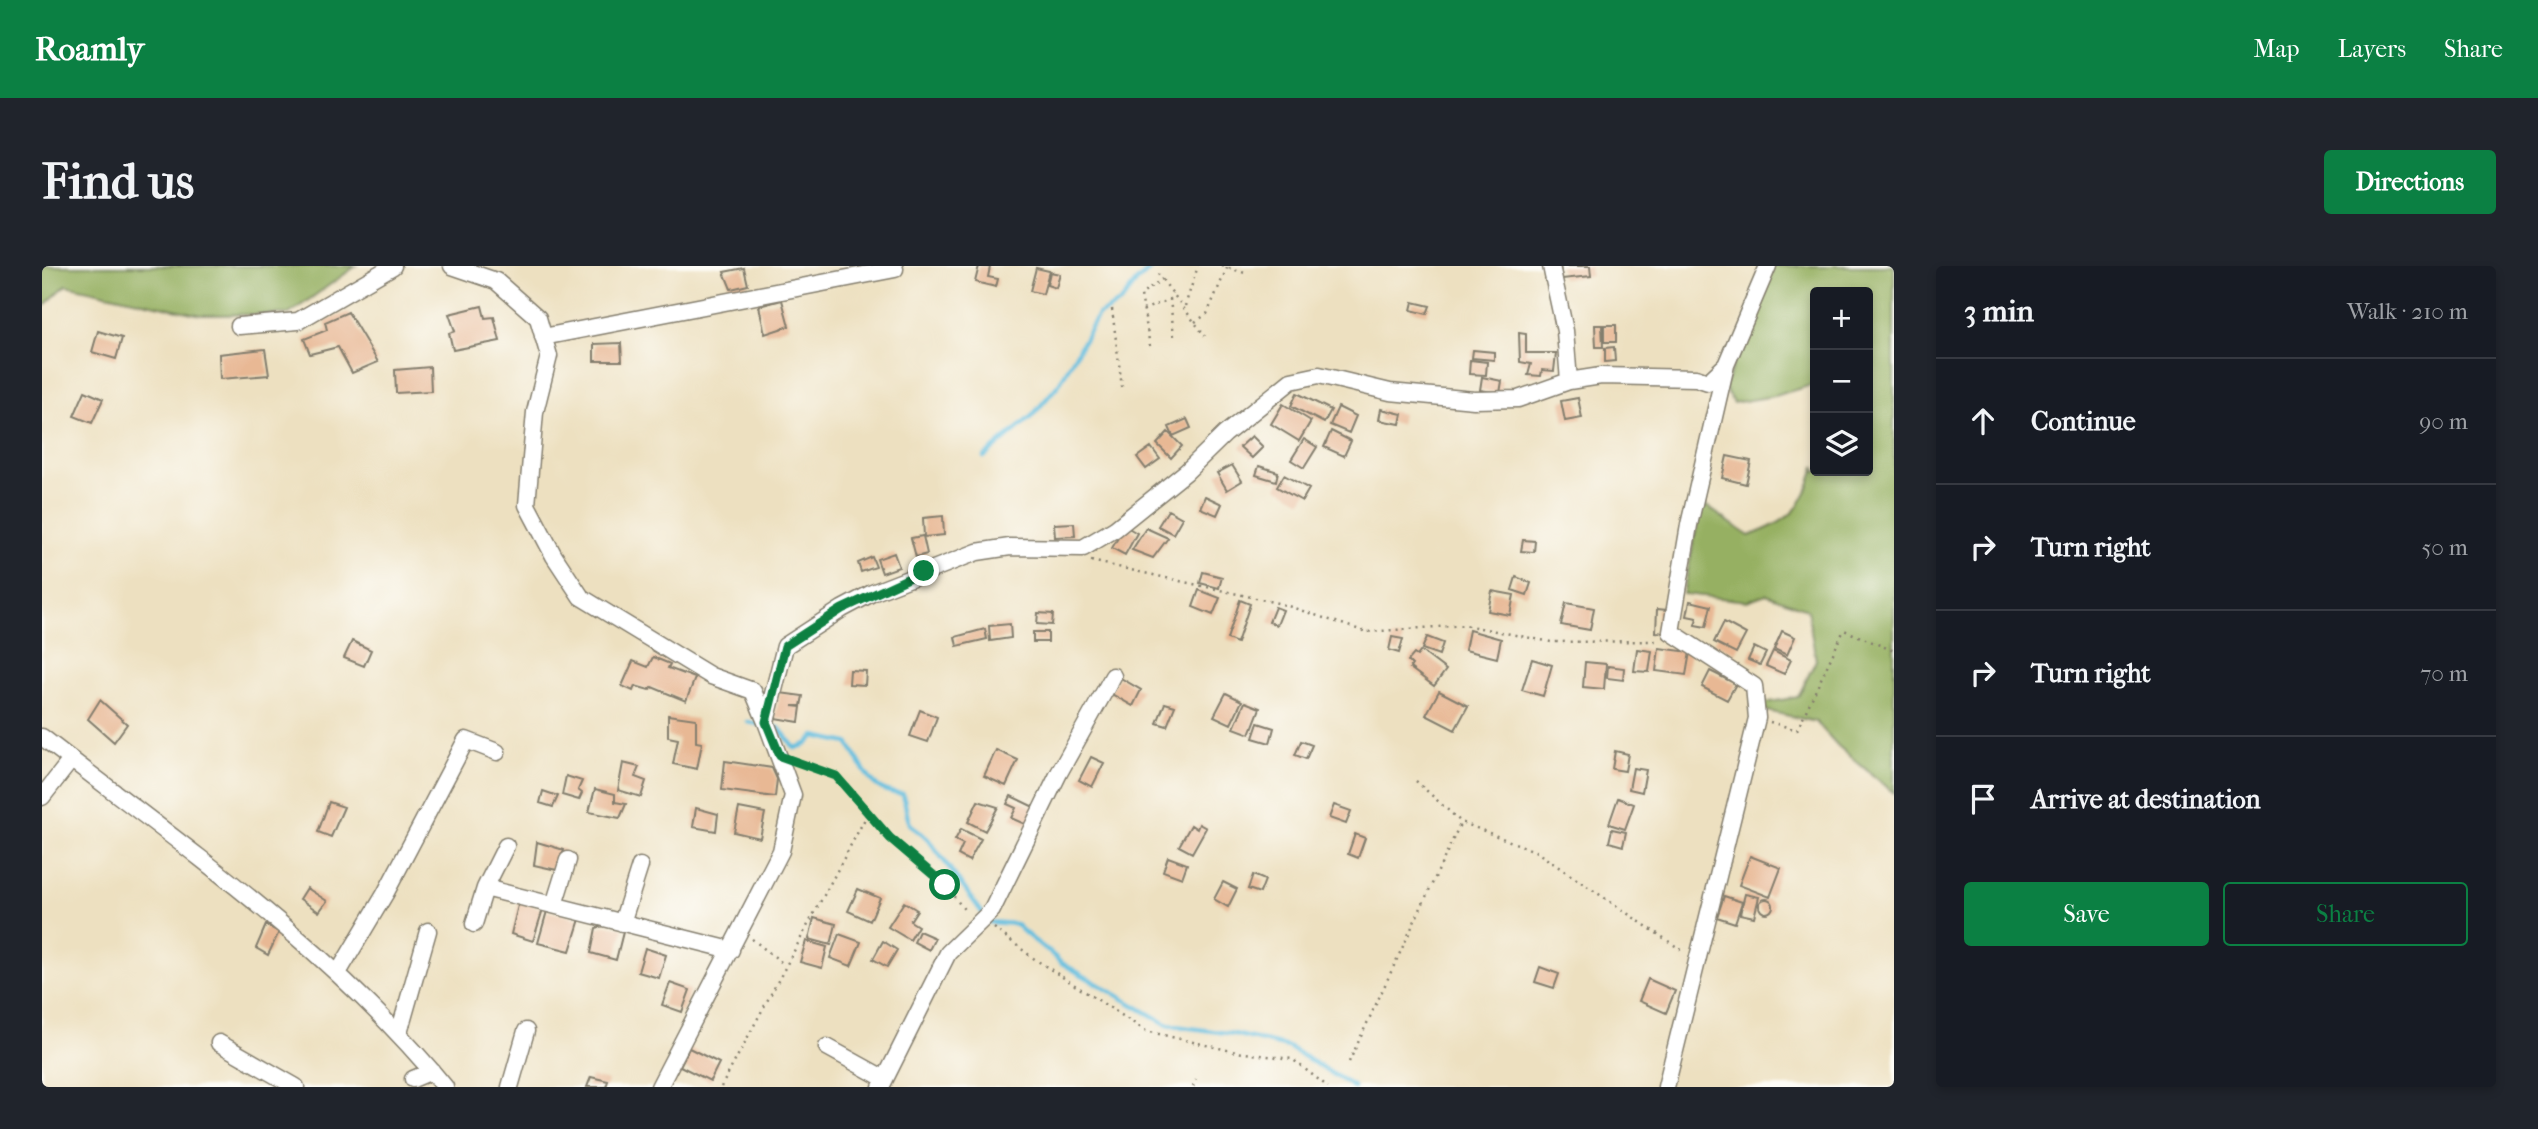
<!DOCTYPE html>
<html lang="en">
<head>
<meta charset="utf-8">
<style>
	:root { --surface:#171b24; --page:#20242c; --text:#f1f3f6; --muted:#9ea1a6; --line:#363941; --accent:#0b8043 }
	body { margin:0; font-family:"IM FELL French Canon",serif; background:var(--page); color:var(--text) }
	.controls { position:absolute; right:21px; top:21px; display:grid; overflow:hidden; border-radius:7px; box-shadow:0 4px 10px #0003 }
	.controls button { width:63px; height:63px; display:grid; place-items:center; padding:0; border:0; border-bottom:2px solid var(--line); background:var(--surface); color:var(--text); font:35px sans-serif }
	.stop { position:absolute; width:21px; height:21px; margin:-16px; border:5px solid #0b8043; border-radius:50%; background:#fff }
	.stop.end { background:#0b8043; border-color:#fff; box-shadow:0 2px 7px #0008 }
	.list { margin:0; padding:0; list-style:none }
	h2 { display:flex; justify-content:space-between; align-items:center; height:91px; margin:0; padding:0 28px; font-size:30px }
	h2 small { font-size:23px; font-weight:400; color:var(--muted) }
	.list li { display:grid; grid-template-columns:46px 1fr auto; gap:21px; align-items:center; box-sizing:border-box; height:126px; padding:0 28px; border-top:2px solid var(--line) }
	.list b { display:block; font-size:26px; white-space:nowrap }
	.list em { font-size:23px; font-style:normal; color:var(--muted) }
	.actions { display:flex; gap:14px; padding:21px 28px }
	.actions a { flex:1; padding:16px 0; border:2px solid var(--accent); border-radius:7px; text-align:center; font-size:24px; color:var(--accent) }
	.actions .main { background:var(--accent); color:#fff }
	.icon { flex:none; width:38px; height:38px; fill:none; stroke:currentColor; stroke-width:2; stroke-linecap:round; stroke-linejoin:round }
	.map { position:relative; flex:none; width:1852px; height:821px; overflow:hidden; border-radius:7px }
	header { display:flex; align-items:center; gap:42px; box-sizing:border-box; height:98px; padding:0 35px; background:var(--accent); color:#fff }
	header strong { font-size:33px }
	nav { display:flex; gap:38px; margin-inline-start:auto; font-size:24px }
	.intro { display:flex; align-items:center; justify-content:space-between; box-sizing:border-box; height:168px; padding:0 42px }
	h1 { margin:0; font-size:49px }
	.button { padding:18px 32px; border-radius:7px; background:var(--accent); color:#fff; font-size:24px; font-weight:700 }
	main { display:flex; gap:42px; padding:0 42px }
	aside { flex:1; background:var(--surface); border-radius:7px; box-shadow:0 4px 10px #0003 }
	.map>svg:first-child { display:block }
	.forest { fill:#96b062; stroke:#59663f; stroke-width:2 }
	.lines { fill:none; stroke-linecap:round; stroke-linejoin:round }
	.stream { stroke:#5fbcdd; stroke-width:4.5 }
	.building { fill:#e8b894 }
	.minor-casing { stroke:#847e6e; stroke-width:19 }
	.path { stroke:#847e6e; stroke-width:2.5; stroke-dasharray:2 5; stroke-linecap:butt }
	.minor { stroke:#fff; stroke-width:16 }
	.route { stroke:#0b8043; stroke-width:9 }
</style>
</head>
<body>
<header>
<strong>Roamly</strong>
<nav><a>Map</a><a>Layers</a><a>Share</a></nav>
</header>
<div class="intro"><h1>Find us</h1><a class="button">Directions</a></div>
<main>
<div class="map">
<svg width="1852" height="821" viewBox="0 0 1852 821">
	<rect width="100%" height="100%" fill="#fdfcf7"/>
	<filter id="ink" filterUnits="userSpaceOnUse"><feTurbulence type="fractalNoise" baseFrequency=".0143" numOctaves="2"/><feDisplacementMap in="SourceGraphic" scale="14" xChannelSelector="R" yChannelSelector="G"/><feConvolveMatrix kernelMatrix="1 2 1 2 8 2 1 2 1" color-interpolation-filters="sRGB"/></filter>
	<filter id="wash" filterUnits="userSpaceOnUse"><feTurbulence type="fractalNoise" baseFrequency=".00686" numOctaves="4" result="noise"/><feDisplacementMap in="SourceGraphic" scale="28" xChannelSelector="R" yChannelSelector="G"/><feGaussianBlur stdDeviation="1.57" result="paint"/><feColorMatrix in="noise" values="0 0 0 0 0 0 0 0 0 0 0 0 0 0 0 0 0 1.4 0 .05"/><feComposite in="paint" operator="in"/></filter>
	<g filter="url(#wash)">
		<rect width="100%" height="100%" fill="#ede0c0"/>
		<path class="forest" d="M0,0H314L247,48L159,49L24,19L0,42Z
			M1731,0H1852V527L1796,480L1774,456L1721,444L1722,437L1756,431L1774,394L1765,343L1724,328L1705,335L1641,328L1660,237L1707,270C1749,254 1761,244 1773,200V205H1826V26H1773V131L1770,119L1732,130L1691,137L1682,121Z"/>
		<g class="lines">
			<path class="stream" d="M942,191L990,150L1017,118L1056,49L1078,37L1095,15L1112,0
				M706,456L722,459
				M731,461L737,462L753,482L765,478L773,470L806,477C823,502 826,527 861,528L867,558L886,573L947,656L974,658C987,674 1005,681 1018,696L1126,759L1192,768L1246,781L1312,821"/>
		</g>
		<g id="blocks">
			<path class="building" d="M937,0L948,1L946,11L956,13L954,21L933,16Z
				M1518,0H1548L1549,10L1520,13Z
				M702,2L706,19L689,23L682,6Z
				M994,2L1007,5L1001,28L988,25Z
				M1008,6L1018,8L1014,22L1005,19Z
				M740,34L747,60L723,68L717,40Z
				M1371,36L1388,40L1385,48L1369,44Z
				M440,40L443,52L452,51L458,75L411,84L407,67L413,65L407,48Z
				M306,46L336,96L310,107L296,81L268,88L262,73L285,64L283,56Z
				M1553,59H1560L1561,81H1554Z
				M1562,59H1574V76H1562Z
				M56,65L80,72L74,93L50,86Z
				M1477,67L1484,68V87H1514L1512,105L1500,104L1499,110L1486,109L1489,98L1478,96Z
				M579,77L580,95H552V78Z
				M1572,81L1573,95L1563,96V82Z
				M223,83L227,109L178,113L177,88Z
				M1431,84L1452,86V94L1430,92Z
				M1428,94L1445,96L1444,109L1427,108Z
				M388,101L389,125L354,127L353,104Z
				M1440,111L1460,115L1458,127L1438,124Z
				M43,125L61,133L50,157L32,150Z
				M1255,127L1289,144L1282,157L1249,140Z
				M1536,132L1540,152L1523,155L1519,135Z
				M1241,138L1269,155L1257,175L1229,158Z
				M1296,141L1314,150L1307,167L1288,159Z
				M1339,143L1360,148L1358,158L1337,154Z
				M1145,153L1149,162L1131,170L1127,161Z
				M1289,165L1309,175L1302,190L1282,181Z
				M1126,166L1140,180L1129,192L1115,178Z
				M1210,170L1221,181L1210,192L1198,181Z
				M1262,173L1275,181L1262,202L1249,194Z
				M1109,181L1118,193L1104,203L1095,191Z
				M1685,190L1709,195L1704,218L1680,212Z
				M1190,199L1200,215L1185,224L1175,207Z
				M1217,200L1236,206L1234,215L1214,209Z
				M1242,209L1267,223L1260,235L1235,221Z
				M1163,230L1180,238L1175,249L1158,242Z
				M1126,244L1140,252L1131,268L1116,260Z
				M901,250L902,269L882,271L881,252Z
				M1032,257L1033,270L1013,271L1012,258Z
				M1083,260L1095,267L1083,289L1070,282Z
				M1104,262L1126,272L1111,292L1090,284Z
				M881,270L885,288L874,291L869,272Z
				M1481,274L1493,275L1492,286L1479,285Z
				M852,287L857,301L840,307L835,293Z
				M830,291L834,301L819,306L816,297Z
				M1161,306L1180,311L1177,322L1158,317Z
				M1474,311L1489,317L1485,329L1470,324Z
				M1157,324L1178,332L1171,349L1151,341Z
				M1450,325L1472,329L1468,349L1446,345Z
				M1198,334L1208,338L1195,377L1185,373Z
				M1648,335L1669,340L1664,361L1653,359L1655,352L1645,350Z
				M1524,337L1552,342L1548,364L1519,359Z
				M1233,341L1241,344L1235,359L1227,356Z
				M1615,343L1625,344L1624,367L1614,366Z
				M996,347L1011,348L1010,359L995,358Z
				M1682,356L1704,368L1694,387L1672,376Z
				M968,358L969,372L948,375L947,360Z
				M943,363L945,373L915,380L913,371Z
				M1427,364L1459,373L1455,392L1423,384Z
				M1740,365L1753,371L1745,389L1732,383Z
				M991,366H1006V376H991Z
				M1350,371L1361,373L1357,387L1347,384Z
				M1385,371L1401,377L1397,389L1380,383Z
				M310,375L329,384L322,400L302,392Z
				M1712,381L1724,387L1718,399L1706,394Z
				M1617,382L1648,386L1644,409L1614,405Z
				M1595,383L1610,385L1607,406L1592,405Z
				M1379,385L1404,404L1392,420L1368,402L1370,399L1366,395L1372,388L1375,390Z
				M1731,385L1749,394L1742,408L1724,400Z
				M611,391L628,398L626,402L653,412L644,435L610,421L607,424L593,420L591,425L580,420L591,395L606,401Z
				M1490,393L1510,399L1501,430L1480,424Z
				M1543,396L1564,398L1562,423L1541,421Z
				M1566,400L1582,402L1581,414L1565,412Z
				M808,404L824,405L823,419L807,418Z
				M1668,405L1694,418L1685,434L1660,421Z
				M1077,411L1099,424L1091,440L1068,427Z
				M1397,425L1426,440L1413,464L1384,449Z
				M738,427L761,430L759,440H750L759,441L757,456L733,452Z
				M1184,427L1200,435L1189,458L1172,450Z
				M58,434L85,458L72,476L46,453Z
				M1203,436L1218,442L1208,468L1192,462Z
				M1123,437L1133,440L1125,460L1115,457Z
				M878,444L895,451L886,476L868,470Z
				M626,449L654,453V476L660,477L655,503L631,498L636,473L626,471Z
				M1216,457L1232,462L1228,477L1211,472Z
				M1259,475L1270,479L1264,493L1253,489Z
				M954,484L976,494L964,520L942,510Z
				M1573,485L1586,488L1583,505L1570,503Z
				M1049,491L1062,497L1050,521L1037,514Z
				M683,495L730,502L735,513L733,531L680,524Z
				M581,497L597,501L593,511L604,515L599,531L576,524Z
				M1591,502L1604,504L1600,526L1587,523Z
				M524,510L540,515L536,524L540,527L537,534L520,529Z
				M553,523L573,528V536L584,538L578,552L547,546Z
				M501,525L516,530L511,541L498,537Z
				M969,530L996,543L987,560L969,552L974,542L965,538Z
				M1576,532L1592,538L1583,563L1567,558Z
				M936,535L956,541L943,565L926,556Z
				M287,536L302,541L289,571L276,566Z
				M1292,539L1309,545L1304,558L1287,552Z
				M654,542L676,548L674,565L651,561Z
				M697,542L723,547L718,572L692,566Z
				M1157,558L1164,562L1150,587L1137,580L1149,559L1155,563Z
				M919,563L939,573L927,595L916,589L921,578L913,574Z
				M1570,563L1584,566L1581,580L1567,576Z
				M1313,568L1323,572L1316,592L1306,588Z
				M495,576L522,584L515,604L492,599Z
				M1708,590L1739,602L1728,631L1697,619Z
				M1126,591L1145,598L1140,612L1121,605Z
				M1211,609L1223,614L1218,627L1206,623Z
				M1181,616L1195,623L1186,641L1172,633Z
				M265,622L285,635L277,646L258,633Z
				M816,623L838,632L828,655L806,645Z
				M1703,628L1717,631L1712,651L1698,648Z
				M1682,630L1700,636L1693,657L1675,651Z
				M1717 640a7 7 0 1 1 14 0a7 7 0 1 1-14 0Z
				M477,635L501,643L491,675L469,668Z
				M862,636L875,644L868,655L876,660L868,674L846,661Z
				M505,645L538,653L528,685L496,677Z
				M772,652L794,658L789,679L767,673Z
				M224,659L237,666L226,689L214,682Z
				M565,659L582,662L574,694L549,687L554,662Z
				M877,665L893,672L887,684L872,676Z
				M797,668L819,676L809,700L788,692Z
				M764,675L785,681L780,702L758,696Z
				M841,675L855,684L845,701L831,693Z
				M603,682L624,689L617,712L596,706Z
				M1498,701L1517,708L1512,722L1493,716Z
				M1606,713L1633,725L1624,747L1597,735Z
				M628,717L648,724L640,746L620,739Z
				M647,782L677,797L668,815L638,800Z
				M549,811L566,815L564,821H545Z"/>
		</g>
	</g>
	<g filter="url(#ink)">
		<use href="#blocks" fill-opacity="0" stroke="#847e6e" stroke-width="2"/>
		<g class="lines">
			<g class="minor-casing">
				<path id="minor" d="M410,0L454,15L496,52L507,90L493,146L485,239L512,290L539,331L669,410L711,425L724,456
					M1509,0L1523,65L1527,115L1559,110L1654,112L1666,116L1684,99L1647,259L1629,366L1712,420L1715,452L1624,821
					M197,60L256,55L351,0
					M501,71L853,3
					M1684,99L1726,0
					M0,471C141,580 290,683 403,821
					M0,531L29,494
					M443,622L464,580
					M512,639L526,594
					M580,657L598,600
					M432,658L443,622L689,684
					M296,707L343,628L424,474L455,486
					M357,767L386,665
					M177,777L254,821
					M785,781L843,813
					M371,813L390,805
					M468,821L484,765
					M617,821L739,585L751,529L724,456L743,380L800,343L830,327L935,286L968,281L1041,282L1073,263L1144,206L1183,168L1249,115L1277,109L1348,126L1432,134L1476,133L1527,115
					M839,821L906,687L950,644L1017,507L1071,410"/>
			</g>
			<path class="path" d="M1180,0L1203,7
				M1116,8L1163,70
				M1128,33L1132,70
				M1143,40L1156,0
				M1070,43L1080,121
				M1101,44L1128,33L1130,27
				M1153,56L1165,48L1185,2
				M1108,80L1099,29L1120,13
				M1049,295L1240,338L1324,366L1423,359L1509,376L1616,375
				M1728,456L1755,464L1802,364L1852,385
				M1374,515L1419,556L1493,585L1641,685
				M825,549L903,619L924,646
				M952,662L994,694L1104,765L1194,786L1250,793L1286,821
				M710,673L743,699
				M1307,796L1419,556
				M679,821L825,549L794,510L755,496
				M1151,821L1154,814"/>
			<use href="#minor" class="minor"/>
		</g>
	</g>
	<g class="lines" filter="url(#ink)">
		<path class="route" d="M882,305L800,343L743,380L724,456L738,490L794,510L848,572L903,619"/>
	</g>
</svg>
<div class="controls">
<button>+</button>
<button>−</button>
<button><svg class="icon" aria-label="layers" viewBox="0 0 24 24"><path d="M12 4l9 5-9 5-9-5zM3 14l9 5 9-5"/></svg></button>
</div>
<div class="stop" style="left:903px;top:619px"></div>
<div class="stop end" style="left:882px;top:305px"></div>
</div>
<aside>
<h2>3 min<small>Walk · 210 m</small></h2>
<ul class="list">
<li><svg class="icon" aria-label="ahead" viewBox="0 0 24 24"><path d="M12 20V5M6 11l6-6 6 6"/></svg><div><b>Continue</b></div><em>90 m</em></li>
<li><svg class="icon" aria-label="right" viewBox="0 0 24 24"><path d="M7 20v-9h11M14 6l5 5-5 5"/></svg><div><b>Turn right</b></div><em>50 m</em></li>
<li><svg class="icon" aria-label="right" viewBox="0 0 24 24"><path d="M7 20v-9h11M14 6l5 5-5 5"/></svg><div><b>Turn right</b></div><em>70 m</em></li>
<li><svg class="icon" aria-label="arrive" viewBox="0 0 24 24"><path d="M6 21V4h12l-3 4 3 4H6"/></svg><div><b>Arrive at destination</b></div></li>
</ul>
<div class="actions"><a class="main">Save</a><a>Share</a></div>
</aside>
</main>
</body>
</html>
